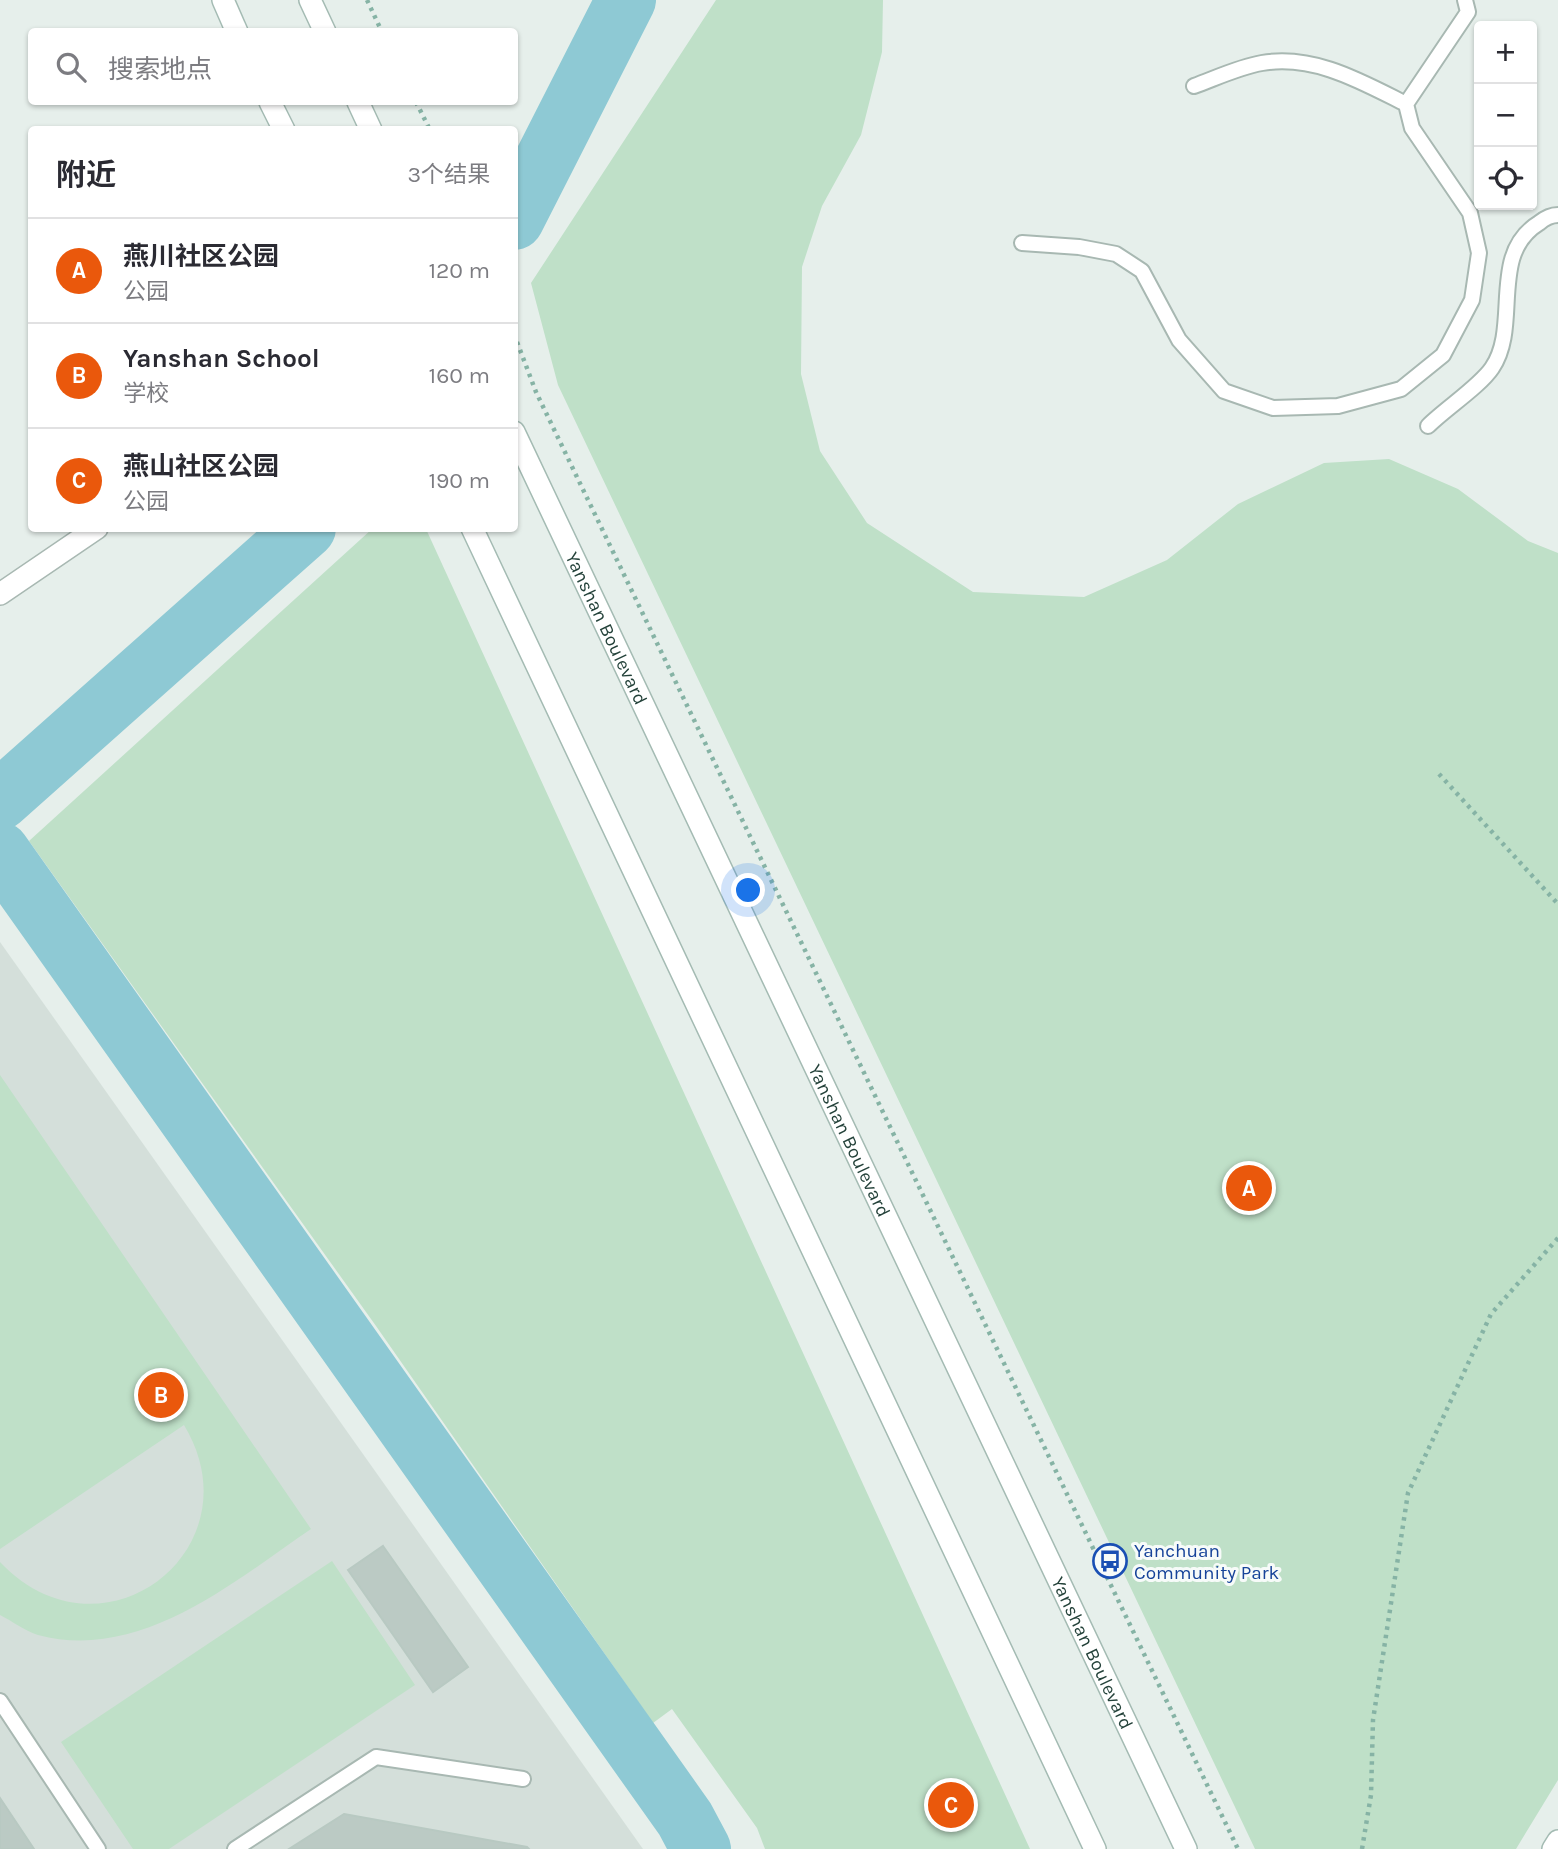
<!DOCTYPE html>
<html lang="zh">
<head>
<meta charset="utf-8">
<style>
	:root { --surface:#fff; --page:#f2f2f3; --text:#2b2b33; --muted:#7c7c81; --line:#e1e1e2; --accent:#ea580c }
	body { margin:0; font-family:Karla,"Noto Sans SC",sans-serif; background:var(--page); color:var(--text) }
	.controls { position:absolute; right:21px; top:21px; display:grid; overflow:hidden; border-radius:7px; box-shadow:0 2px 5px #0004 }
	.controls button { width:63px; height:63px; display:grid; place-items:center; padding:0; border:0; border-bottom:2px solid var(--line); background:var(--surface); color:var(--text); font:35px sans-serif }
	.you { position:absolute; left:749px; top:891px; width:24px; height:24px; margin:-18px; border:5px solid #fff; border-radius:50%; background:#1a73e8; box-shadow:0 0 0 10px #1a73e833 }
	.badge { display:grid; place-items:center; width:46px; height:46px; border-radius:50%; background:var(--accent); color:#fff; font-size:23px; font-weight:700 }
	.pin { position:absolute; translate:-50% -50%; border:4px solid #fff; box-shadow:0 2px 7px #0006 }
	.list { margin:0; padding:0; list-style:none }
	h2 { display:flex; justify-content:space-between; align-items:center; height:91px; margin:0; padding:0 28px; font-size:30px }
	h2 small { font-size:23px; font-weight:400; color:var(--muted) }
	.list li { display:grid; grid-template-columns:46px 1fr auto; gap:21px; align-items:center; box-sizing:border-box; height:105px; padding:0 28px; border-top:2px solid var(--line) }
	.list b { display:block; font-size:26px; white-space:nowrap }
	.list p { margin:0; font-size:23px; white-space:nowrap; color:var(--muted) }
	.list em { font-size:23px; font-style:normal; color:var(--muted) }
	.icon { flex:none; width:38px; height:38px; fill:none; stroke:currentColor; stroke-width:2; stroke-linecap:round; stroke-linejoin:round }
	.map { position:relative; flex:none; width:1558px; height:1849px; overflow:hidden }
	.search { position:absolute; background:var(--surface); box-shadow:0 2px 5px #0004; left:28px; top:28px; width:490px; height:77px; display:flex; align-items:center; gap:18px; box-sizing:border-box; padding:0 24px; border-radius:7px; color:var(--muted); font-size:26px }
	.panel { position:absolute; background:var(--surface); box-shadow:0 2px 5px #0004; left:28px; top:126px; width:490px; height:406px; border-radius:7px }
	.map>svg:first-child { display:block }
	.built { fill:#d4dfda }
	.green { fill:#bfe0c8 }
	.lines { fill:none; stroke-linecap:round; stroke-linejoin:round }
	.river { stroke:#8ec9d4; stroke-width:60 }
	.building { fill:#bbcac4; stroke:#b8c9c2; stroke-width:2 }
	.service-casing { stroke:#a8b8b2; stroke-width:18 }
	.minor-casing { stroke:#a8b8b2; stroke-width:24 }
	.secondary-casing { stroke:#a4bbb3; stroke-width:24 }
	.path { stroke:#86b3a5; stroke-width:4.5; stroke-dasharray:3.5 5; stroke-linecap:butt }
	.service { stroke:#fff; stroke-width:14 }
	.minor { stroke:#fff; stroke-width:21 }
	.secondary { stroke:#fff; stroke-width:21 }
	.labels { text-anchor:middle; stroke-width:6; stroke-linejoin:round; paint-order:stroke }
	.street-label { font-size:19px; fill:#24423a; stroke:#f7fbf9 }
	.transit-label { font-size:19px; fill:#164399; stroke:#f7fbf9; text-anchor:start }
</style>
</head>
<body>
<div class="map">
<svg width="1558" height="1849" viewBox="0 0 1558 1849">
	<rect width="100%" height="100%" fill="#e6efeb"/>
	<path class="built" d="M0,942L643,1849H0Z"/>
	<path class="green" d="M716,0H883L882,52L861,135L822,206L802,267L801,374L820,451L867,523L973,592L1084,597L1167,560L1238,504L1324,463L1389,459L1458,489L1528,541L1558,553V1780L1516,1849H1255L558,385L531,283Z
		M372,529H426L1030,1849H765L757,1828L672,1709L653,1723L376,1326L29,841Z
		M0,1075L311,1529C232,1583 140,1662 38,1635C25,1631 12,1621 0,1615V1562C102,1670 259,1549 184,1425L0,1549Z
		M332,1561L415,1685L169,1849H133L61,1742Z"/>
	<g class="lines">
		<path class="river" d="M514,220L626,0
			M0,800L306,528
			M0,852L685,1819L701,1849"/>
	</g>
	<path class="building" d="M383,1546L468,1667L433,1692L348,1570Z
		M0,1798L34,1849H0Z
		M344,1814L527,1847L529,1849H289Z"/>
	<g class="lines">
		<g class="service-casing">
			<path id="service" d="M1194,86C1216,78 1239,67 1262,63C1314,54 1362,82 1406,104
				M1022,243L1079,247L1116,254L1142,271L1179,340L1224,391L1273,408L1338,406L1401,389L1443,355L1472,300L1479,253L1470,213L1412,128L1406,104L1468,12L1465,0
				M1428,426C1445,409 1480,386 1492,368C1521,326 1488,254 1539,223C1545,218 1550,215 1558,215
				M0,1701L98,1849
				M235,1849L376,1757L523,1779"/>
		</g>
		<g class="minor-casing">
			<path id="minor" d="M0,594L97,528"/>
		</g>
		<g class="secondary-casing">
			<g id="secondary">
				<path d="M223,0L237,32"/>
				<path d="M310,0L325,32"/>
				<path d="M270,102L284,130"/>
				<path d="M358,102L371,130"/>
				<path id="s1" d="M514,432L1186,1849"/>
				<path d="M472,528L1095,1849"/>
				<path d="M1553,1849L1558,1841"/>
			</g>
		</g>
		<path class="path" d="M367,0L382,32
			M416,102L430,130
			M514,334L536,392L1238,1849
			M1439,774L1558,904
			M1362,1849L1371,1795L1373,1720L1408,1493L1491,1314L1558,1238"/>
		<use href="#service" class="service"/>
		<use href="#minor" class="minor"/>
		<use href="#secondary" class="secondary"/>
	</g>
	<defs>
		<g id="bus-ring" transform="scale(1.75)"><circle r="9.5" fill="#f7fbf9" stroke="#1a4fb4" stroke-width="1.5"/><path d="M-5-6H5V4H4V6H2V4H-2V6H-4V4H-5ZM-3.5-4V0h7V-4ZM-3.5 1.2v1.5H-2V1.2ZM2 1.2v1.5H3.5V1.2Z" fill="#1a4fb4"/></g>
	</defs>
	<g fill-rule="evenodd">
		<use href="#bus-ring" x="1110" y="1561"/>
	</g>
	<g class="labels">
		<g class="street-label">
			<text dy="7" stroke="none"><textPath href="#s1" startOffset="217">Yanshan Boulevard</textPath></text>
			<text dy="7" stroke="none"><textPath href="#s1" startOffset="784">Yanshan Boulevard</textPath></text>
			<text dy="7" stroke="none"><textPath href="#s1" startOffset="1351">Yanshan Boulevard</textPath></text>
		</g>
		<g class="transit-label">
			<text x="1134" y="1557">Yanchuan<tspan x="1134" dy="22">Community Park</tspan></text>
		</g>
	</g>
</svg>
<div class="controls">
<button>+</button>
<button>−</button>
<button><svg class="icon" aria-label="locate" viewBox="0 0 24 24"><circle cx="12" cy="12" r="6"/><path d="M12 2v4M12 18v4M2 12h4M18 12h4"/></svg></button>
</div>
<div class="you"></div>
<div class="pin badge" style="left:1249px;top:1188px">A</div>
<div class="pin badge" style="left:161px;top:1395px">B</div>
<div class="pin badge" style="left:951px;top:1805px">C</div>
<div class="search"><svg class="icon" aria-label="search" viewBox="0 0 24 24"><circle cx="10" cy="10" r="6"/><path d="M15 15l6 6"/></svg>搜索地点</div>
<section class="panel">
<h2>附近<small>3个结果</small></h2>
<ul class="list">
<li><span class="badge">A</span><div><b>燕川社区公园</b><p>公园</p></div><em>120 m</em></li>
<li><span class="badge">B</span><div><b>Yanshan School</b><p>学校</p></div><em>160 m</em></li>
<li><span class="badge">C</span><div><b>燕山社区公园</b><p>公园</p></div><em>190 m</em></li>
</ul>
</section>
</div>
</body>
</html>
